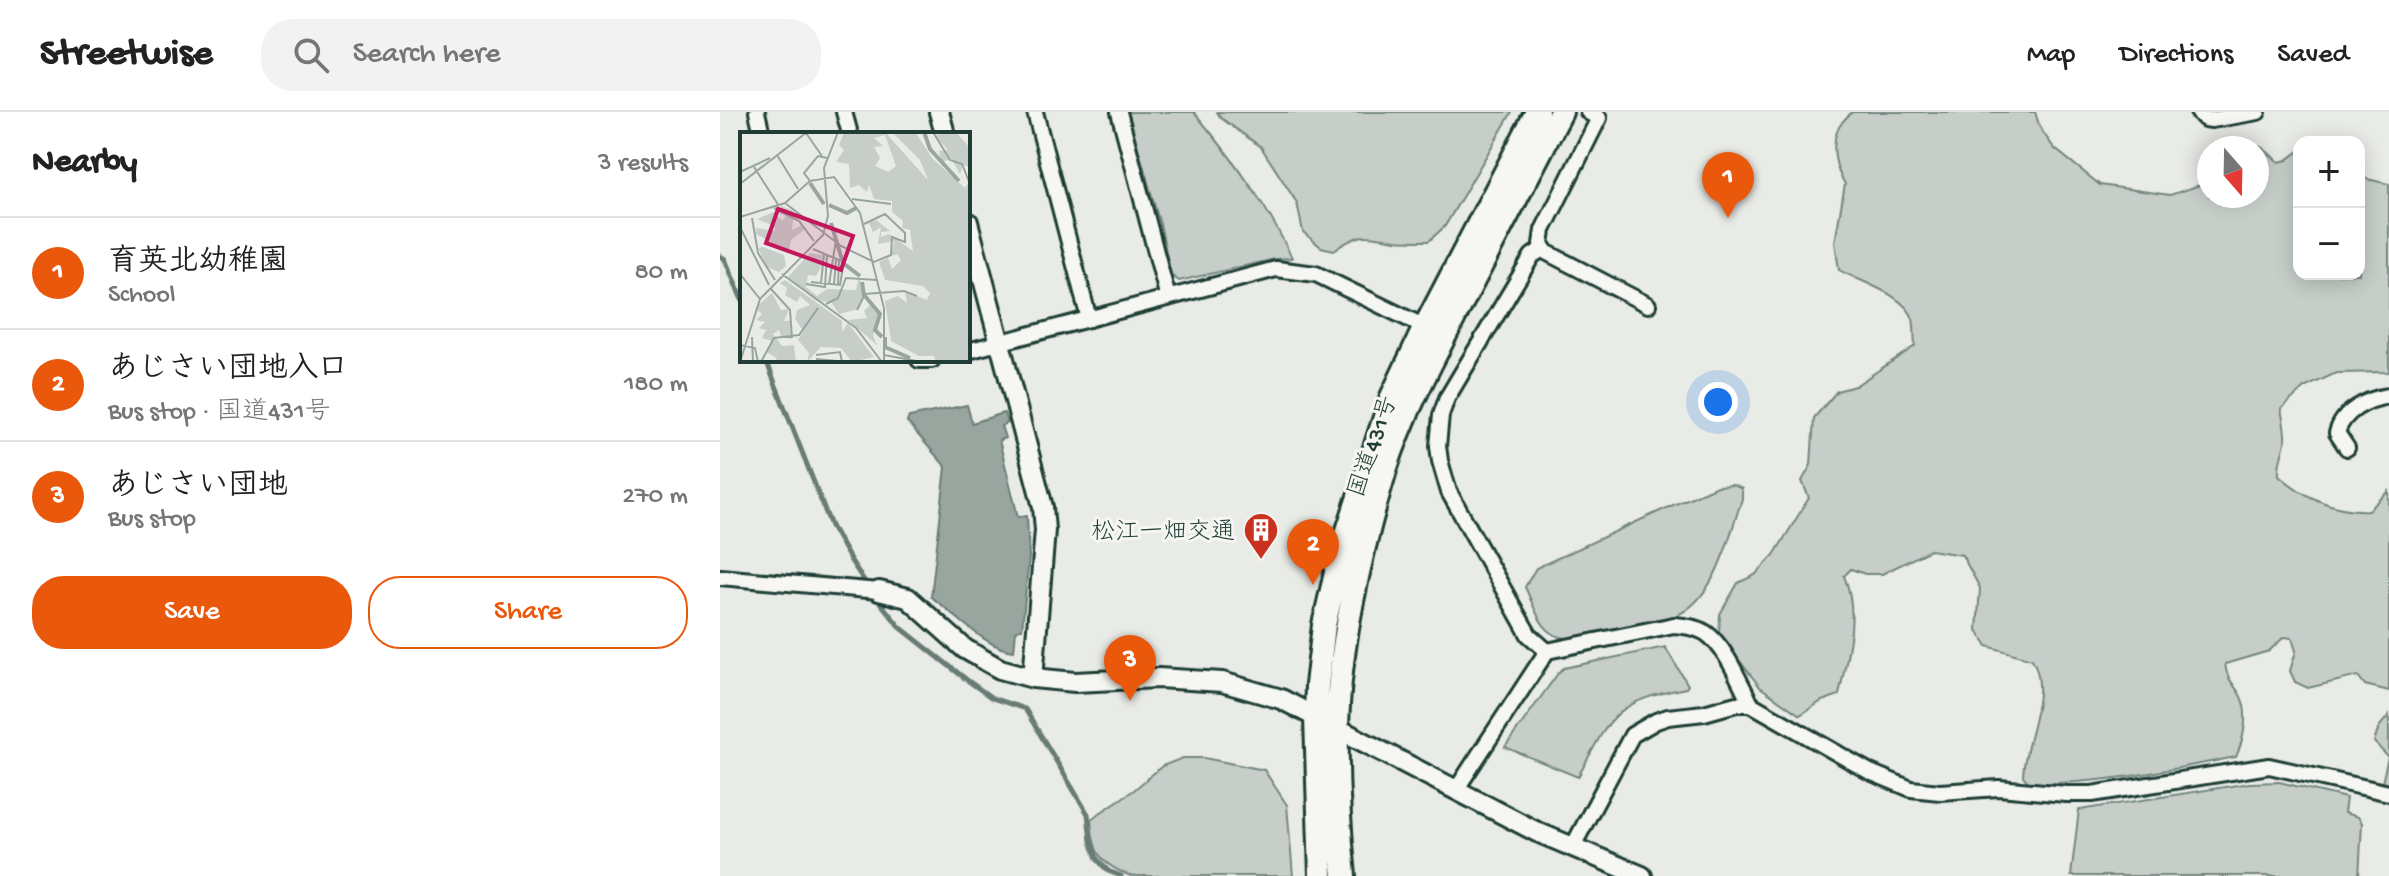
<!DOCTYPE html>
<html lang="en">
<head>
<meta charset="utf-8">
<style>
	:root { --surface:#fff; --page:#f2f2f2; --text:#222; --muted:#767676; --line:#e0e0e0; --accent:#ea580c }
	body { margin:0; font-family:"Gochi Hand","Klee One",sans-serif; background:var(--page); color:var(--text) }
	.controls { position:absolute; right:24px; top:24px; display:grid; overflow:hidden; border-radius:16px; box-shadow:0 4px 20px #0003 }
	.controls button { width:72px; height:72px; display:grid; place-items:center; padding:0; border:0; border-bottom:2px solid var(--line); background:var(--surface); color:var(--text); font:40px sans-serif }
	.compass { position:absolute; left:1477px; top:24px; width:72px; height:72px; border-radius:50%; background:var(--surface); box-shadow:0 4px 20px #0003; rotate:160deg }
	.you { position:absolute; left:998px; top:290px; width:28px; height:28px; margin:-20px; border:6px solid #fff; border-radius:50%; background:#1a73e8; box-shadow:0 0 0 12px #1a73e833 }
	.badge { display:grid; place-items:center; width:52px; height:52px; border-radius:50%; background:var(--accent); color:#fff; font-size:26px; font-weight:700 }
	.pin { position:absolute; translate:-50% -66px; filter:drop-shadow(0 2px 4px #0008) }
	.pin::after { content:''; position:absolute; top:42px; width:28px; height:24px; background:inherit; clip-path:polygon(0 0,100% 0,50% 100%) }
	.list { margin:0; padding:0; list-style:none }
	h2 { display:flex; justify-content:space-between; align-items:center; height:104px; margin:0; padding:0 32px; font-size:34px }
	h2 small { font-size:26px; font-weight:400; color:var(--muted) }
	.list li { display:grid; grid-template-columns:52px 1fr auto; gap:24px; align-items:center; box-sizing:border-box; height:112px; padding:0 32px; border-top:2px solid var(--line) }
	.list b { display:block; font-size:30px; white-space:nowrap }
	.list p { margin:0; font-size:26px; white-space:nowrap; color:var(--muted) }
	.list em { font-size:26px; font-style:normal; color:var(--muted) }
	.actions { display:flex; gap:16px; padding:24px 32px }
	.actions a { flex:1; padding:18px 0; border:2px solid var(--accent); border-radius:32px; text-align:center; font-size:28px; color:var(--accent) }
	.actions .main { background:var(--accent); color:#fff }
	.icon { flex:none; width:44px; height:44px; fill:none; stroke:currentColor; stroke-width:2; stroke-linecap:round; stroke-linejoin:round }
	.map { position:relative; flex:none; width:1669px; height:764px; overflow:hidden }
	header { display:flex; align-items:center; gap:48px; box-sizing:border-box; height:112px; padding:0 40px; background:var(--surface); border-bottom:2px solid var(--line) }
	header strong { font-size:38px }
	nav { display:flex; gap:44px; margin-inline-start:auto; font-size:28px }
	.search { width:560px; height:72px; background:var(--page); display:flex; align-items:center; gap:20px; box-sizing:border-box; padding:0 28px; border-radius:32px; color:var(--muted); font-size:30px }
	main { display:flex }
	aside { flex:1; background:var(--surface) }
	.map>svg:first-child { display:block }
	.green { fill:#c7cec9; stroke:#73867e; stroke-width:2 }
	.water { fill:#99a6a0; stroke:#687c75; stroke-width:2 }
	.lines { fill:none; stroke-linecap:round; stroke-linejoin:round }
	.stream { stroke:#687c75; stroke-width:5 }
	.minor-casing { stroke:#1f3d34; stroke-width:20 }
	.tertiary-casing { stroke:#1f3d34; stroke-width:24 }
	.trunk-casing { stroke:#1f3d34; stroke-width:28 }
	.minor { stroke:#f6f6f2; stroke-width:14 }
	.tertiary { stroke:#f6f6f2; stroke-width:18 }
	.trunk { stroke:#f6f6f2; stroke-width:22 }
	.labels { text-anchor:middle; stroke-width:6; stroke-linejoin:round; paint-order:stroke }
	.street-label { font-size:24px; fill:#1f3d34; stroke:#f6f6f2 }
	.poi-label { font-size:24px; fill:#1f3d34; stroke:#f6f6f2; text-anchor:end }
	.inset-river { fill:none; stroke:#99a6a0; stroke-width:4 }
	.inset-road { fill:none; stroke:#98a59f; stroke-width:2 }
	.view { fill:#c2185b; fill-opacity:0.15; stroke:#c2185b; stroke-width:4 }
	.inset-edge { fill:none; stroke:#1f3d34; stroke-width:4 }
</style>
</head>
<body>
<header>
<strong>Streetwise</strong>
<div class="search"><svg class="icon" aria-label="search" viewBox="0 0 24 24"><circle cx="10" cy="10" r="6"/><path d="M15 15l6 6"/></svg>Search here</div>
<nav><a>Map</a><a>Directions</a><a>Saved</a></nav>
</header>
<main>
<aside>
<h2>Nearby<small>3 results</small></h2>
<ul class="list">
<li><span class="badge">1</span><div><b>育英北幼稚園</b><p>School</p></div><em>80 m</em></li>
<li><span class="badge">2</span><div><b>あじさい団地入口</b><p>Bus stop · 国道431号</p></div><em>180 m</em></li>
<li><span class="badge">3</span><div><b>あじさい団地</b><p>Bus stop</p></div><em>270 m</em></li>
</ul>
<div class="actions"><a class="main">Save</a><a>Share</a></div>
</aside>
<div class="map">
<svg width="1669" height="764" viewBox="0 0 1669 764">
	<rect width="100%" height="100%" fill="#e9ebe7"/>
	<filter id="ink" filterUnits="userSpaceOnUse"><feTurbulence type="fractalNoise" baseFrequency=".0125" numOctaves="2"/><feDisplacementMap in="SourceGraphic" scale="16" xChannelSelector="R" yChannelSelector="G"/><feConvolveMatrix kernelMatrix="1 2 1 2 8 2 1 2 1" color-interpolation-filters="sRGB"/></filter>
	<g filter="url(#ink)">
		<path class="green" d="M408,0H474C512,46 547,92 572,146L555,147L459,169L451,163L441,116Z
			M497,0H792L725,114L709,129C698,129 686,129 675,128C644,123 643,119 614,138L601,135L583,120L577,91L541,35L501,6Z
			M1132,0H1315L1320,16L1334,36L1380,73L1450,83L1489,70V84H1537V36H1524C1544,29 1545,40 1559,50L1567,48L1579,39V162H1639V62L1647,67L1669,72V260L1616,261L1584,276L1561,297C1563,308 1566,319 1565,330C1563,342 1558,350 1559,363C1583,385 1616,400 1649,398L1669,379V579L1645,573L1638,564L1588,576L1575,570L1570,559L1576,539L1572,526L1564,525L1549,539L1505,552C1507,570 1517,574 1522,587C1529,605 1523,629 1516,645C1447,658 1379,673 1309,671L1303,664C1304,627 1332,581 1312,547L1267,534L1257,518L1260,476L1242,443L1210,438L1162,462H1145L1131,457L1124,464C1140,501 1127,545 1119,583L1102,589L1080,603L1040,575L999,522L1000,502L1018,471L1035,463L1054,443L1089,386L1082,369L1091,353L1094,306L1117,279L1135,274L1195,234C1194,226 1195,215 1193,207C1185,182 1140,170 1119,158L1115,130L1125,72C1115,57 1110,32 1119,15C1121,10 1128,4 1132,0Z
			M1013,373L1022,377V387C1009,424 996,488 955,504L847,526C821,525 815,495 805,475L816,456L951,394L997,374Z
			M945,535L968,573L966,576C894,590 891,603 858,665L785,635L839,560L844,556Z
			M1669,603V675L1668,676L1662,671L1668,645L1654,630L1659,615Z
			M463,646H484L544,658L567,693L573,764H411C379,752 373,740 371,707L414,678L442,654Z
			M1559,670L1626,686L1624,701L1638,705L1642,711L1639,764H1351L1359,698L1530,671Z"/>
		<path class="water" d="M247,293L252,311L284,301L288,311L281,314L285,326L279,328L298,405L307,404L309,445L302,517L296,518L294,539C268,538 233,500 211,485L226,355L187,310L189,305Z"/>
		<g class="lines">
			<path class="stream" d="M0,144L5,147L22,188
				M46,248L111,414L131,449L149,476
				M155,484L180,515L247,568L272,586L305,597L368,702L371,729L377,747L388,759L401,764"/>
			<g class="minor-casing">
				<path id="minor" d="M37,0L42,22
					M124,0L130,22
					M315,0L369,207
					M399,0L448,186
					M868,0L879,6L823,118L821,132L826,140L928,193
					M1478,0L1485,7L1492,8L1538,0
					M822,137L812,144L727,286L721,303L718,334L720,349L729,380L809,523L827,539
					M248,239L556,157L596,162L705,215
					M199,248H212
					M1627,336L1617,321C1623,299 1647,287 1669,284
					M0,465L159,479
					M736,678L827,539L954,513C965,514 976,515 986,521C1006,535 1020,571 1031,592
					M852,736L912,623L936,609L948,605L984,601L1016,592H1031L1150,660L1191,677L1220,680L1279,676L1346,682H1372L1549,654L1669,681"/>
			</g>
			<g class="tertiary-casing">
				<path id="tertiary" d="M219,0L225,22
					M248,110L323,395L325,418L313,566
					M159,479L188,486L245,537L280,557L313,566L355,570L438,566L502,570L561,587L817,720L922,764"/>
			</g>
			<g class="trunk-casing">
				<path id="trunk" d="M601,764L596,606L597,573L604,513L620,443L671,287L705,215L817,0
					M624,764C619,716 616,667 617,619C618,537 641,437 665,358C684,299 715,243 743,188C776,125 808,63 841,0"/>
			</g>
			<use href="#minor" class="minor"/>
			<use href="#tertiary" class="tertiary"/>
			<use href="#trunk" class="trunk"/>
		</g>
	</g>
	<defs>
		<g id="building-pin" transform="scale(1.8)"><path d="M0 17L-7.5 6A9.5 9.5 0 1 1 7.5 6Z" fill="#c8321e" stroke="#f6f6f2"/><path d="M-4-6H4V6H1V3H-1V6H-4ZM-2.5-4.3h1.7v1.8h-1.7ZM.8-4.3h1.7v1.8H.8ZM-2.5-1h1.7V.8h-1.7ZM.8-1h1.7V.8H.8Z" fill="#fff"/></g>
	</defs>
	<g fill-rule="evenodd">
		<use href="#building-pin" x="541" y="418"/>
	</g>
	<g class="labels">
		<g class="street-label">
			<text transform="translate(651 334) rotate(-71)" y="8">国道431号</text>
		</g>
		<g class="poi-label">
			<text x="515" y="426">松江一畑交通</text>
		</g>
	</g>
	<g transform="translate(20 20)">
		<rect width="230" height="230" fill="#e9ebe7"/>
		<path d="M145,0L188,48L180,28L152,0H175L193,27L225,56L230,48V230H196L194,224H179L151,209L145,169L158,164L167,171L165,159L187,168L190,161L183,154L145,148L139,130L148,126L152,137L161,128L157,122L151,124L154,109L138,112L141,95L133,100L129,91L136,88L150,99L141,100V105L149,102L173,119L170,98L162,96L163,89L152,80V69L134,67L129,53L127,60L119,53L110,56L109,32L96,30L104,18L99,13L104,1ZM145,3L156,34L148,40L135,34L140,26L134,15L143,14L134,6ZM216,0L230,16V35L223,33L220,42L211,26L201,31L199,19L208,18L194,3ZM41,74L54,79L52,98L62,93L64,98L51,108L49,120L16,102V96L35,99L34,94L17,87L34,80L42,89L46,84L39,81ZM23,115L44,123L46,134L39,140L27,135L18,116ZM70,121L83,123L82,133L76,144L68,143L66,155L77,164L87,157L116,158L119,144L124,165L119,177L99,182L91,170L76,169L48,145ZM45,148L102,189V200L108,191L134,225L112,230L101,216L81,215L67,230L69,221L58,208L63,199L55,187L57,178L70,173L60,164L57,170L45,163L47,156L40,151ZM32,161L41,178L49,177L44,189H50L51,207L41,204L39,198L33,202L42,214L54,213L56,230H34L37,226L26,220L32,209L22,206L26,198L19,196L25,190L16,188L22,182L15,176ZM130,173L139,183L133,204L137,213L108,188L127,186L124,179Z" fill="#c7cec9" fill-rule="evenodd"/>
		<path class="inset-river" d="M184,0L190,17L219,49M70,51L84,72M89,73L107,81L116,76M91,91L103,131L120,144M122,150L124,163L140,182L135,198L142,205M145,205V215L170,226"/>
		<path class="inset-road" d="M193,0L210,28L222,32L230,52M66,1L82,24M37,23L58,57M87,26L78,24L64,41L70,49L94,45L120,81L144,176V230M14,35L39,74M0,40L30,26M0,52L67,0M112,67L151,72M45,71L101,114L134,130L151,123L152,105L165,110V101L145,82L124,92M34,76L59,89L74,109M0,85L45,71L70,49M12,86L18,121L35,148M0,95L29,153M73,117L99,128L98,153M0,142L20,167M42,142L116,196L142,230M71,150L100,153L103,135M81,151L84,122M66,152L85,155L87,123M89,152L96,108M94,152L96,128M31,157L50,178L52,206M86,172L98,166L106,146L137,148M117,178L125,162L164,159L177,164M12,205L13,230M0,213L15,216L18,230M76,223L100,220L102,230M144,223L182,230M76,227L107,230M0,230L20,167L83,103L88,84L84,36L98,0M21,230L34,206L59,203L78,176"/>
		<path class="view" d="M38,77L113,104L101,138L26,111Z"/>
		<rect width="230" height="230" class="inset-edge"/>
	</g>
</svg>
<div class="controls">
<button>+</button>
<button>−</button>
</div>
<svg class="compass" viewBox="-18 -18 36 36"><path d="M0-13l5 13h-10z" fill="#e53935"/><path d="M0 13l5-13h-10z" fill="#767676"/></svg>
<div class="you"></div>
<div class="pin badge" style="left:1008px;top:106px">1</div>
<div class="pin badge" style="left:593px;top:473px">2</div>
<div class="pin badge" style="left:410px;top:589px">3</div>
</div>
</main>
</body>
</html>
